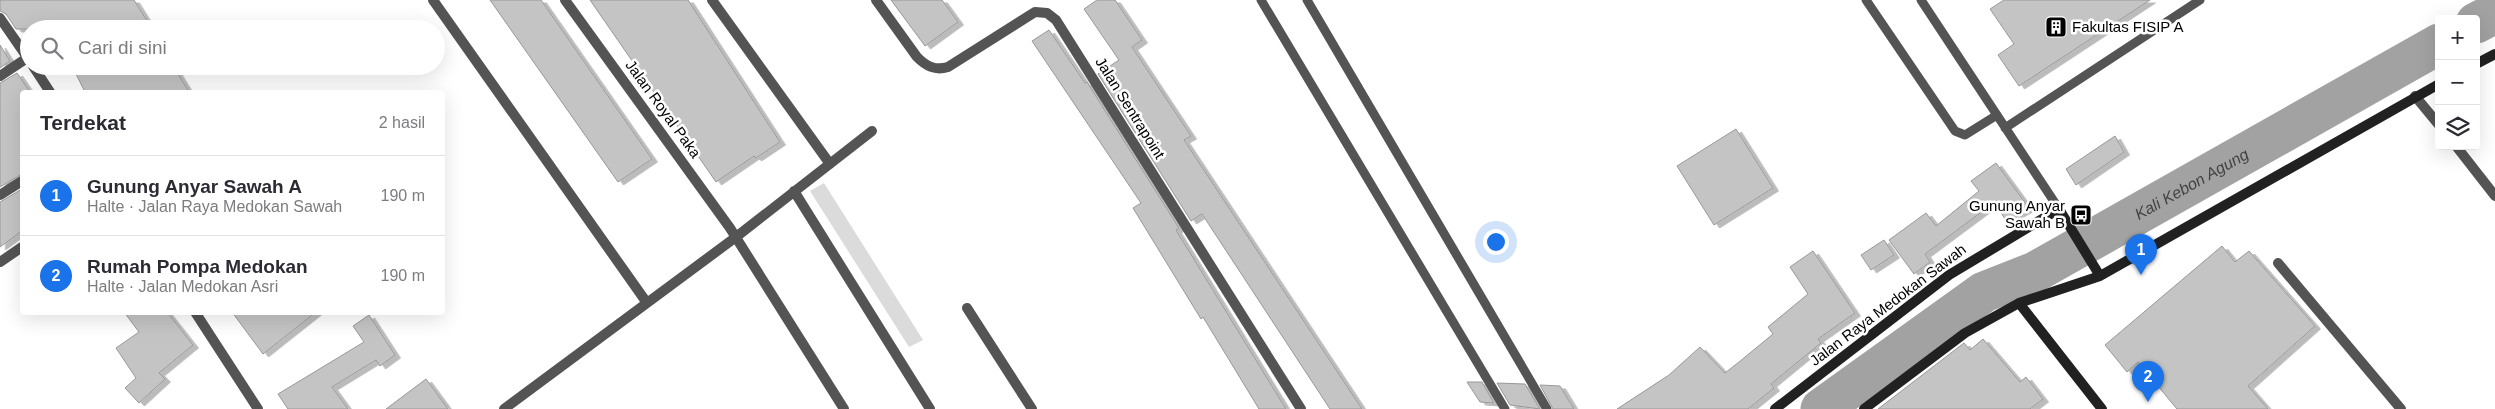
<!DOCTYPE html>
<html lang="id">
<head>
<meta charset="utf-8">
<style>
	:root { --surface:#fff; --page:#f7f7f7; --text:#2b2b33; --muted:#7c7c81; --line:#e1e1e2; --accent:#1a73e8 }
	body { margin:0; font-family:Arial,sans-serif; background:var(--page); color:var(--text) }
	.controls { position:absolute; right:15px; top:15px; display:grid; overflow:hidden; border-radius:5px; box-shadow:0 5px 20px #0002 }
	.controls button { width:45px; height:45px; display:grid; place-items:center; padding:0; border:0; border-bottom:1px solid var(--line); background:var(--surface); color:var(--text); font:25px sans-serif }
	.you { position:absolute; left:1495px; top:241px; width:18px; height:18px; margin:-12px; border:4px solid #fff; border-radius:50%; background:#1a73e8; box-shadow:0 0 0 8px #1a73e833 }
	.badge { display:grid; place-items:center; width:32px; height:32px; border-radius:50%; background:var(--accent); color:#fff; font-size:16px; font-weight:700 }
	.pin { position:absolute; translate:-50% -41px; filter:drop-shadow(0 1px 2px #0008) }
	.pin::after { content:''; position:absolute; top:26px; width:18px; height:15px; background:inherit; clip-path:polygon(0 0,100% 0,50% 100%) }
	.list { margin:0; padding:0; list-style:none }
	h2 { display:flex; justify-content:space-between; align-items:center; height:65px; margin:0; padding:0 20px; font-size:21px }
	h2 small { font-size:16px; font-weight:400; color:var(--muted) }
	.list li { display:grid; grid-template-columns:32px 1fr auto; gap:15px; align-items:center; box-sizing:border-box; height:80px; padding:0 20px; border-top:1px solid var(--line) }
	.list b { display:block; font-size:19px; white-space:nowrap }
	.list p { margin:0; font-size:16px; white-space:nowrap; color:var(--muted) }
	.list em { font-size:16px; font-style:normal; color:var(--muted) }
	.icon { flex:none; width:28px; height:28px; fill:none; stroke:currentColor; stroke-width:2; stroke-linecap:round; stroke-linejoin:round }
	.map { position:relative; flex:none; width:2495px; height:409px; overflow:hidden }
	.search { position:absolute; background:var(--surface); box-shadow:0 5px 20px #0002; left:20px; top:20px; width:425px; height:55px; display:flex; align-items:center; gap:12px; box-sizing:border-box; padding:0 18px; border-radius:28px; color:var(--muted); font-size:19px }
	.panel { position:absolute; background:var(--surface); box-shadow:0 5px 20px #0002; left:20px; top:90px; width:425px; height:225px; border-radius:5px }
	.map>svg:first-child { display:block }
	.green { fill:#dbdbdb }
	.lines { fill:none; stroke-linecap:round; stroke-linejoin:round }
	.river { stroke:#a2a2a2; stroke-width:41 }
	.building { fill:#c4c4c4; stroke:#989898; filter:url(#shadow) }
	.lane { stroke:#545454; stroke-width:9 }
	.street { stroke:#545454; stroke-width:10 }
	.secondary { stroke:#212121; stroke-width:10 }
	.labels { text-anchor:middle; stroke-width:5; stroke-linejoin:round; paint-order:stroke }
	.poi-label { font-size:15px; fill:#000; stroke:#fff; text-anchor:start }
	.street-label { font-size:15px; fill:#000; stroke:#fff }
	.water-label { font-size:16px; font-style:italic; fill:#434343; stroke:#fff }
</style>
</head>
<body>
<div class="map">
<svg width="2495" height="409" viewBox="0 0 2495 409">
	<defs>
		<filter id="shadow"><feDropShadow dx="5.5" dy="3" stdDeviation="0" flood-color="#0004"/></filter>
	</defs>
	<rect width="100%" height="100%" fill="#fff"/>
	<path class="green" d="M824,183L923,340L909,347L810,191Z"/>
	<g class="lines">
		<g class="river">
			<path d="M2476,23L2495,13"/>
			<path id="s1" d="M1821,409L1984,292L2035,272L2439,44"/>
		</g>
	</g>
	<path class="building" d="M0,0H134L152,29H16L6,14L0,11Z
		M490,0H541L652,159L618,182Z
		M590,0H688L780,142L756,158L754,156L716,182Z
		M891,0H942L958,22L925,46Z
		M1097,0H1115L1142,40L1132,47L1191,136L1184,140L1362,409H1330L1202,214L1191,221L1098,74L1119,60L1084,9Z
		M2004,0H2150L2019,86L1998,55L2014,44L1990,9Z
		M1049,30L1085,83L1087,82L1179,228L1176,230L1286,409H1259L1203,317L1201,319L1133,208L1141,203L1032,41Z
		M0,45L10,61L0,68Z
		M72,66H173L189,92H85Z
		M17,73L30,92H22V174L0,187V83Z
		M1736,129L1773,188L1714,225L1677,166Z
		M2115,136L2124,152L2076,185L2066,169Z
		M1996,163L2029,208L2006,221L1995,202L1925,254L1930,262L1914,274L1889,240L1926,213L1936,226L1979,191L1971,181Z
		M22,189V231L0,247V202Z
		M1884,240L1894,255L1871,270L1861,255Z
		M2222,246L2235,262L2249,251L2315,326L2248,386L2268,409H2177L2138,362L2127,372L2105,345Z
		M1813,251L1855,313L1818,339L1821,343L1771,384L1774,388L1748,409H1617L1669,375L1700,347L1725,373L1739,362L1773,334L1768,327L1808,294L1790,267Z
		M124,312H167L193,345L159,373L165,379L139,403L125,388L136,378L116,348L139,332Z
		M232,312H316L263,354Z
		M369,315L395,355L380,366L376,360L332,387L348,409H288L278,394L364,342L353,326Z
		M1983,339L2020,382L2026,377L2043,399L2030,409H1878L1964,343L1970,350Z
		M426,379L448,409H386Z
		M1467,382H1482L1494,403L1480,402Z
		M1497,383L1525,384L1540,409L1510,405Z
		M1540,385L1560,386L1574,409H1553Z"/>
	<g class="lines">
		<path class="lane" d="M1261,0L1505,409
			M1307,0L1547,409
			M1866,0L1955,131L1965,135L1997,115
			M1921,0L2059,209
			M2005,128L2200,0"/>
		<path class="street" d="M433,0L647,303
			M565,0L730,228L844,409
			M712,0L830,164
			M876,0L917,57C926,66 935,71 948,67L1035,12L1047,13L1056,20L1301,409
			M0,18L29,60
			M33,66L50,92
			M0,76L27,58
			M2415,96L2439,125
			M2456,146L2495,196
			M794,191L930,409
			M0,195L22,181
			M0,262L22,247
			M2278,263L2401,409
			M967,308L1032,409
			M195,312L258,409
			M504,409L736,237L872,131"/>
		<path class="secondary" d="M2476,64L2495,54
			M2019,303L2102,409
			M1775,409L1949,275L2059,209L2100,276
			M1864,409L1965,333L2019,303L2100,276L2439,84"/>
	</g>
	<defs>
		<g id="building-square" transform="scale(1.125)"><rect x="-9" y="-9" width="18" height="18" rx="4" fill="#000" stroke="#fff"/><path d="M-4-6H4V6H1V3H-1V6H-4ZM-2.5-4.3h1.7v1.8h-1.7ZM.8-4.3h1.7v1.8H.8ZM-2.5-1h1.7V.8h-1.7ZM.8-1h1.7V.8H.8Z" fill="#fff"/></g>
		<g id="bus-square" transform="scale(1.125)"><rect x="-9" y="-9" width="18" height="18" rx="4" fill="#000" stroke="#fff"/><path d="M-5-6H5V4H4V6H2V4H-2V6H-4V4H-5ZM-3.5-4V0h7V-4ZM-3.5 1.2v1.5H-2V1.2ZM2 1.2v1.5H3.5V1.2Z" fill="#fff"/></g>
	</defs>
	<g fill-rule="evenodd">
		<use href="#building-square" x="2056" y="27"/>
		<use href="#bus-square" x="2081" y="215"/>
	</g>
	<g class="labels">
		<g class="poi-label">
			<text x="2072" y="32">Fakultas FISIP A</text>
			<text x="2065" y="211" text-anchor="end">Gunung Anyar<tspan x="2065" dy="17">Sawah B</tspan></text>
		</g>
		<g class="street-label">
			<text transform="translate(1130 108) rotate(58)" y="5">Jalan Sentrapoint</text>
			<text transform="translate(663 109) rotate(54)" y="5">Jalan Royal Paka</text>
			<text transform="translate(1888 305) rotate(-37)" y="5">Jalan Raya Medokan Sawah</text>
		</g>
		<g class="water-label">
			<text dy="6" stroke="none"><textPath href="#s1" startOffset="435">Kali Kebon Agung</textPath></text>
		</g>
	</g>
</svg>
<div class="controls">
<button>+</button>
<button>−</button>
<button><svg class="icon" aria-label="layers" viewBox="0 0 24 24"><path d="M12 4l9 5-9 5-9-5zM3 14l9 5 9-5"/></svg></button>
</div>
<div class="you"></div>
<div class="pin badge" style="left:2141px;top:275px">1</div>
<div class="pin badge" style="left:2148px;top:402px">2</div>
<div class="search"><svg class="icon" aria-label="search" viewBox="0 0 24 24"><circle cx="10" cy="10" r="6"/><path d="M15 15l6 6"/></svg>Cari di sini</div>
<section class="panel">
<h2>Terdekat<small>2 hasil</small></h2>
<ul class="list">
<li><span class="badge">1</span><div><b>Gunung Anyar Sawah A</b><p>Halte · Jalan Raya Medokan Sawah</p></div><em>190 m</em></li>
<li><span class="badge">2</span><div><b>Rumah Pompa Medokan</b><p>Halte · Jalan Medokan Asri</p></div><em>190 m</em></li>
</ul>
</section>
</div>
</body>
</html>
